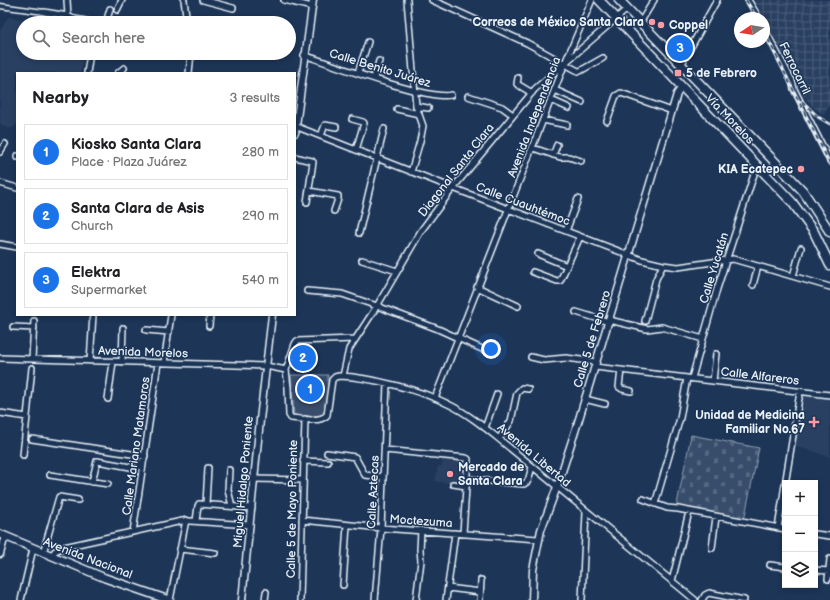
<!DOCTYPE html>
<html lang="en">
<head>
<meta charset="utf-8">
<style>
	:root { --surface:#fff; --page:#f2f2f2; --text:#202124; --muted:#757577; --line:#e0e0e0; --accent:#1a73e8 }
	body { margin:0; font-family:"Balsamiq Sans",sans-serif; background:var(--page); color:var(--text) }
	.controls { position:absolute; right:12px; bottom:12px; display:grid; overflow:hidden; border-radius:0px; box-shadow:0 2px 6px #0003 }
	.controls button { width:36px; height:36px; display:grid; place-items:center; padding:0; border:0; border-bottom:1px solid var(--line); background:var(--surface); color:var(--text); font:20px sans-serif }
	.compass { position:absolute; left:734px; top:12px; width:36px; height:36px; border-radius:50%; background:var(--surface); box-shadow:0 2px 6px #0003; rotate:258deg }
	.you { position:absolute; left:491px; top:349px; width:14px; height:14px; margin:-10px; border:3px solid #fff; border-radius:50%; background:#1a73e8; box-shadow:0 0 0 6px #1a73e833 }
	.badge { display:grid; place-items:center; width:26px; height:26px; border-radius:50%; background:var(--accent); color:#fff; font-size:13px; font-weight:700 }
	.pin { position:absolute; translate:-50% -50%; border:2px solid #fff; box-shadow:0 1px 4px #0006 }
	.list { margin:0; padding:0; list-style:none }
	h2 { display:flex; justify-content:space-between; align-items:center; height:52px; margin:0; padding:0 16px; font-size:17px }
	h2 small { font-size:13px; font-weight:400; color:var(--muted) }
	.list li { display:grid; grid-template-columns:26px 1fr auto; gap:12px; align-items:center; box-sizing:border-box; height:56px; margin:0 8px 8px; padding:0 8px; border:1px solid var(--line); border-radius:0px }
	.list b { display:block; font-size:15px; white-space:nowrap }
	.list p { margin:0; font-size:13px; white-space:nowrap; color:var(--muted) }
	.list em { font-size:13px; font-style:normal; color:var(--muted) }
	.icon { flex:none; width:22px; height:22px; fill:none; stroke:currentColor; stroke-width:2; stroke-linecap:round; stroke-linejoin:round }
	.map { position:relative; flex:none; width:830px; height:600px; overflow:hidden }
	.search { position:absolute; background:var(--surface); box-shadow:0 2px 6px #0003; left:16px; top:16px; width:280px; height:44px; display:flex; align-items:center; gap:10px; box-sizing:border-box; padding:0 14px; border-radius:22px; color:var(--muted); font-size:15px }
	.panel { position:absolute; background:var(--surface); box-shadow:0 2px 6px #0003; left:16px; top:72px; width:280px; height:244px; border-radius:0px }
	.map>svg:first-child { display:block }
	.built { fill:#2a4162 }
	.industrial { fill:url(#industrial-grid) }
	.cemetery { fill:url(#cemetery-stones); stroke:#909fb2 }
	.park { fill:#374d6c; stroke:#909fb2 }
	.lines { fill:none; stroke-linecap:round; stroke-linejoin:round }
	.pedestrian-casing { stroke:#e8f1f8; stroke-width:7 }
	.minor-casing { stroke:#e8f1f8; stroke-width:8 }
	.tertiary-casing { stroke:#e8f1f8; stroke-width:9 }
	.secondary-casing { stroke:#e8f1f8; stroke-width:10 }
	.primary-casing { stroke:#e8f1f8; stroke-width:11 }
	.pedestrian { stroke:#1d3557; stroke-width:4 }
	.minor { stroke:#1d3557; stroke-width:5 }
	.tertiary { stroke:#1d3557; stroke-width:6 }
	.secondary { stroke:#1d3557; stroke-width:7 }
	.primary { stroke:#1d3557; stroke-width:8 }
	.rail-casing { stroke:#e8f1f8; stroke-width:3 }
	.rail { stroke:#1d3557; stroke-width:1.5; stroke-dasharray:4.5; stroke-linecap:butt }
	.poi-dot { fill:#ff9aa2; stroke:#1d3557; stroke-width:1.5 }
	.labels { text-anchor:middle; stroke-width:3; stroke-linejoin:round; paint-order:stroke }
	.poi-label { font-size:12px; font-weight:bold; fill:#e8f1f8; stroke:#1d3557; text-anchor:end }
	.street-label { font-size:12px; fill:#e8f1f8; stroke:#1d3557 }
</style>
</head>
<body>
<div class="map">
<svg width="830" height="600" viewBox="0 0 830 600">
	<defs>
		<pattern id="industrial-grid" width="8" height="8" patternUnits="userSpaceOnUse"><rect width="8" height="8" fill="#2a4162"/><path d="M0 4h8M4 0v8" fill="none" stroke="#495d79"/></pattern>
		<pattern id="cemetery-stones" width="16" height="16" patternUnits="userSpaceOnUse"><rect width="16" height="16" fill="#374d6c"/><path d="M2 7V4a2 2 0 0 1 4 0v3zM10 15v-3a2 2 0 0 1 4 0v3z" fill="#546782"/></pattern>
	</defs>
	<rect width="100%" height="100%" fill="#1d3557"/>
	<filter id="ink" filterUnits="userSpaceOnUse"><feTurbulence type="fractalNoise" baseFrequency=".025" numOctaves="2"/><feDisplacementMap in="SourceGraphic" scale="8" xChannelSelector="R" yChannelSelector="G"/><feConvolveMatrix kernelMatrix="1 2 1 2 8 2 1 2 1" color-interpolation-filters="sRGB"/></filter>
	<g filter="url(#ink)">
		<path class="built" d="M8,17L46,23H23V53H84L80,73H17V125L12,128H7L0,124V31Z
			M802,396L830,399V457L794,445Z
			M442,459L464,461L462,485L435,481L438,466H442Z"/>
		<path class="industrial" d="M755,0H830V102L824,115L813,107L803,95Z"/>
		<path class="cemetery" d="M691,435L759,448L744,520L676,509Z"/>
		<path class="park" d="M291,375H328C328,386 329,410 321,417L294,415Z"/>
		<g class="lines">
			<g class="pedestrian-casing">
				<path id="pedestrian" d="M0,6L44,12"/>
			</g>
			<g class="minor-casing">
				<path id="minor" d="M67,0L68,16C75,21 84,19 91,23
					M184,0L187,23
					M203,0L233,8
					M284,0L312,7
					M407,0L416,106L423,126L420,141L411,172
					M432,0L527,43L578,71H580L603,58
					M748,0L759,18
					M117,10L122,0
					M44,12L68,16
					M106,23L110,9
					M640,23L654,0
					M764,28L792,81L794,89L830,161
					M184,53H190
					M304,55C331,64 430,101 451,95
					M681,65L717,0
					M87,73L90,53
					M118,73L124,68
					M189,73L191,53
					M358,73L368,42
					M374,78L379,61
					M518,78L517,84L532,93
					M555,90L582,102
					M468,96L502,107L513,115
					M551,100L569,108
					M416,106L428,108
					M397,109L419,114
					M352,119L363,122L364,123L356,150
					M543,120L567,125
					M607,121L616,96L621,93L672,111
					M295,126L453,188L642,260L663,265L678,267L733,259L830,287
					M321,136L325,125L336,127
					M533,148L560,157H569L581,161
					M0,152L5,144
					M553,155L557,145
					M17,156V157
					M295,157L312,161L313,162L307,202
					M0,183L17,188
					M309,191L338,196V199L334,211
					M566,231L578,199
					M359,233L384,129
					M0,244L17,247
					M538,254L567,266
					M362,260L397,271
					M533,272L557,281H560L580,237
					M793,276L801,248
					M753,285L758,266
					M477,287L518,306
					M307,291L342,294L377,306L438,329L482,349
					M576,312L609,322
					M609,320L647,329L662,327L703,339
					M645,321L656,279L663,265
					M209,326L210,315
					M13,327L34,328
					M146,330L169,332
					M531,357L544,360L566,358L596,362
					M0,358L266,366L286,370
					M32,359L34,321
					M90,361L93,315
					M122,362L123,328
					M164,363L171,315
					M595,367L830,395
					M286,370L288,388L289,415L291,418C301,419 320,423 327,415L332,380L335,377L339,376C369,377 421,390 448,404C467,413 483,426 499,439L695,600
					M286,370L295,344L297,341L355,339
					M621,370L619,387L622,389L631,391
					M343,376L349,349L377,306L421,231L453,188L535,89L627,9
					M692,378L717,289L757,165
					M713,381L716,354
					M435,398L565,63L592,0
					M108,399L113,362
					M585,399L605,404
					M0,413L27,417
					M485,428L497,394
					M32,439L145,456
					M499,439L511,421L517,393L522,388L528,389
					M385,450L466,458L468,459L463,533
					M327,453L355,457L365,475L383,477
					M23,455L32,368
					M303,461L328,462
					M229,470L228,490L232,506
					M50,475L108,484
					M254,479L303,480
					M467,479L524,484L528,481L532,467
					M92,482L97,461L136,468L138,467L144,459
					M453,484L466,486
					M643,499L667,508L678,509L785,529
					M206,504L208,468
					M655,504L680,418L687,378
					M302,520L381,528L538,539
					M196,521L198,506L199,504L252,508
					M778,528L800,392
					M133,532L158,363
					M815,534L830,536
					M712,548L716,517
					M180,549L215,553
					M43,553L59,497L78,500
					M51,556L55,551L64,547L182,521H190L250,525
					M770,565L785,567
					M815,570L829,571
					M828,579L830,559
					M672,581L689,512
					M343,585L347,525
					M448,588L480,592
					M21,600L33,549
					M170,600L186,520
					M265,600L266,592
					M300,600L305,419
					M375,600L381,528L387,384
					M416,600L421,561L420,550L421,530
					M446,600L455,533
					M480,600L481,580
					M582,600L586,512
					M702,600L705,595L709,593L744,600"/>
			</g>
			<g class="tertiary-casing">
				<path id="tertiary" d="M295,133L313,0
					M0,554L5,536
					M242,600L260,420L272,315
					M532,600L533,570L541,530L557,487L579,419L677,94L682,87"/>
			</g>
			<g class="secondary-casing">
				<path id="secondary" d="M0,534L105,578L169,600"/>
			</g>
			<g class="primary-casing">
				<path id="primary" d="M599,0L792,202L814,232L830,265
					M619,0L803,191L830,232"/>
			</g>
			<use href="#pedestrian" class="pedestrian"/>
			<use href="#minor" class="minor"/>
			<use href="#tertiary" class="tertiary"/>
			<use href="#secondary" class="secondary"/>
			<use href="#primary" class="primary"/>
			<g class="rail-casing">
				<path id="rail" d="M746,0L757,18
					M764,31L830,164
					M802,101L818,117L830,124"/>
			</g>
			<use href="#rail" class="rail"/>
		</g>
	</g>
	<g class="poi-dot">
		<circle cx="652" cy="22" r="4"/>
		<circle cx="661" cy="25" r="4"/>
		<rect x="674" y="69" width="8" height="8" rx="2"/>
		<circle cx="801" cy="169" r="4"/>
		<path d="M812 416h4v4h4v4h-4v4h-4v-4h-4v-4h4z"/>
		<circle cx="450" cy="474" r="4"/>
	</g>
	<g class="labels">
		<g class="poi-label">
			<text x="644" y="26">Correos de México Santa Clara</text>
			<text x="669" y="29" text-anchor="start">Coppel</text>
			<text x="686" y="77" text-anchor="start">5 de Febrero</text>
			<text x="793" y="173">KIA Ecatepec</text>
			<text x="805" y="419">Unidad de Medicina<tspan x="805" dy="14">Familiar No.67</tspan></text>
			<text x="458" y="471" text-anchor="start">Mercado de<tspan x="458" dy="14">Santa Clara</tspan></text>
		</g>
		<g class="street-label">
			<text transform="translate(380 68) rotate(17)" y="4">Calle Benito Juárez</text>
			<text transform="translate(795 68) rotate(64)" y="4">Ferrocarril</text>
			<text transform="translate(534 117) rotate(-69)" y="4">Avenida Independencia</text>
			<text transform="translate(730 119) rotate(46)" y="4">Vía Morelos</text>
			<text transform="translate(456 170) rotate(-52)" y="4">Diagonal Santa Clara</text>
			<text transform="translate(523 204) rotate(21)" y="4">Calle Cuauhtémoc</text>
			<text transform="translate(714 268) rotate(-73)" y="4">Calle Yucatán</text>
			<text transform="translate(592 339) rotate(-73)" y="4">Calle 5 de Febrero</text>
			<text transform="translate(143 352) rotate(2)" y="4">Avenida Morelos</text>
			<text transform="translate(760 376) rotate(7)" y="4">Calle Alfareros</text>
			<text transform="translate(136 446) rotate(-82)" y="4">Calle Mariano Matamoros</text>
			<text transform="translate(534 455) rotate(40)" y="4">Avenida Libertad</text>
			<text transform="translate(243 482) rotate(-85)" y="4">Miguel Hidalgo Poniente</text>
			<text transform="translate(373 492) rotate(-87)" y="4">Calle Aztecas</text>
			<text transform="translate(292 509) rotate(-89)" y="4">Calle 5 de Mayo Poniente</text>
			<text transform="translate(421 521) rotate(4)" y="4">Moctezuma</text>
			<text transform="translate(88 558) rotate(21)" y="4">Avenida Nacional</text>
		</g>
	</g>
</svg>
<div class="controls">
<button>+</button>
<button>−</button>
<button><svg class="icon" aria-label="layers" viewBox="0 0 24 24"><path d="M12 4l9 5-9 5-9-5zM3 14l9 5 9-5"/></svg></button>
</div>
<svg class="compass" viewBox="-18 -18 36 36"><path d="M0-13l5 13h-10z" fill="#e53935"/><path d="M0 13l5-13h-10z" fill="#757577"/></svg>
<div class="you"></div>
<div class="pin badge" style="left:310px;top:389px">1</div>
<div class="pin badge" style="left:303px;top:358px">2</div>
<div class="pin badge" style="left:680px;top:48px">3</div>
<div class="search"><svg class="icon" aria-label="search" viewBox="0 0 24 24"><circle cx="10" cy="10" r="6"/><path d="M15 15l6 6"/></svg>Search here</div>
<section class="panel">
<h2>Nearby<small>3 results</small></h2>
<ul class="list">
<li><span class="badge">1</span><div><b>Kiosko Santa Clara</b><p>Place · Plaza Juárez</p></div><em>280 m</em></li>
<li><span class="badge">2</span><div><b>Santa Clara de Asis</b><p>Church</p></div><em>290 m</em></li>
<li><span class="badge">3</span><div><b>Elektra</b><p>Supermarket</p></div><em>540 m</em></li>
</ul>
</section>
</div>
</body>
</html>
